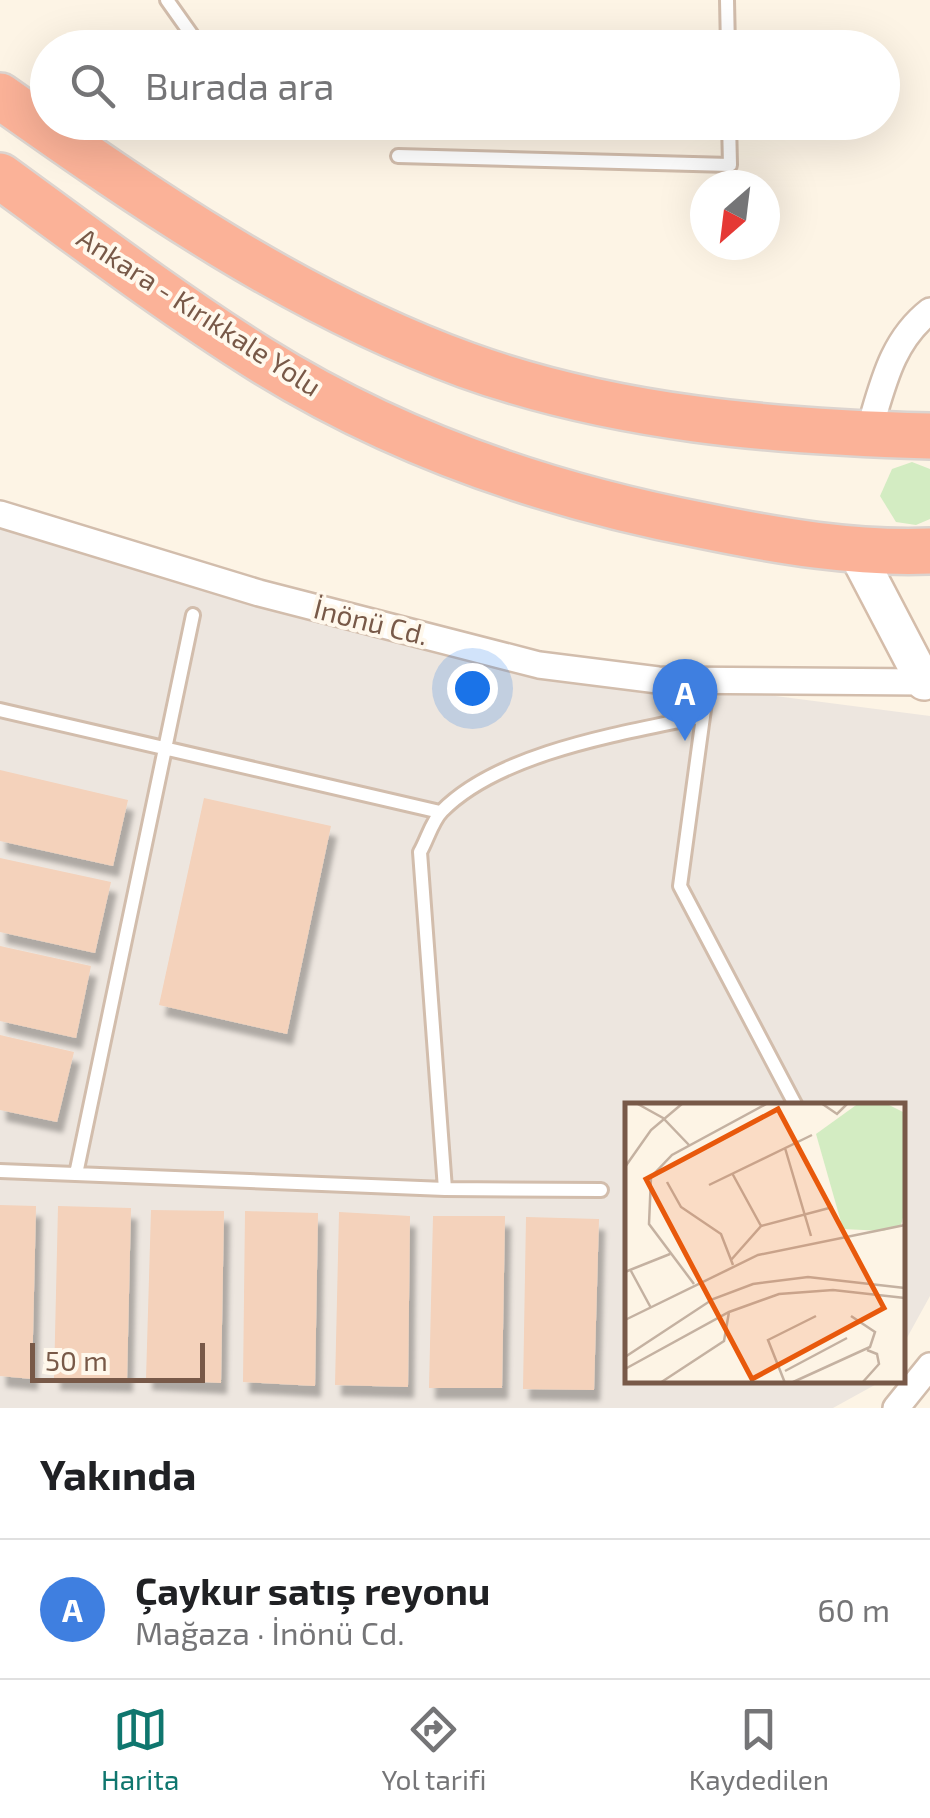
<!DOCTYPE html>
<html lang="tr">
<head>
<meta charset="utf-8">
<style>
	:root { --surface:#fff; --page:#f6f6f6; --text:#202124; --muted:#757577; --line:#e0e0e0; --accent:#0f766e }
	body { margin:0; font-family:"Exo 2",sans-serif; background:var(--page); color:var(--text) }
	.compass { position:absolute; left:690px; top:170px; width:90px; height:90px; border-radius:50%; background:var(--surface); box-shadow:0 10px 40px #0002; rotate:208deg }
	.scale { position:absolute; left:30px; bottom:25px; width:175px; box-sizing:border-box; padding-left:10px; border:5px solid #785948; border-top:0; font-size:28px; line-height:35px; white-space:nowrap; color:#785948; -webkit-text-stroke:8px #fff8ec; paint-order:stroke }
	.you { position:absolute; left:472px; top:688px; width:35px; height:35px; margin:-25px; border:8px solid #fff; border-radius:50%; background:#1a73e8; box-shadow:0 0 0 15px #1a73e833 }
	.badge { display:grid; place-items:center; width:65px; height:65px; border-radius:50%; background:var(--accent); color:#fff; font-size:32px; font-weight:700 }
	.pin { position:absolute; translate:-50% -82px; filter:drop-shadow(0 2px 5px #0008) }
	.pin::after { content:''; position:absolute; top:52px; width:35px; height:30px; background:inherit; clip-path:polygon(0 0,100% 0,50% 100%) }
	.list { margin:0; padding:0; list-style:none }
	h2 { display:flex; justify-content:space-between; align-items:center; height:130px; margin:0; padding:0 40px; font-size:42px }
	h2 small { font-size:32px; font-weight:400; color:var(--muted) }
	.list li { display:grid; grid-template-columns:65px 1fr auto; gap:30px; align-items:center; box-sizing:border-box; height:140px; padding:0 40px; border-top:2px solid var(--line) }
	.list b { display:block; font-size:38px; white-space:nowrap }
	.list p { margin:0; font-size:32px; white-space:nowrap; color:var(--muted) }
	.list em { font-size:32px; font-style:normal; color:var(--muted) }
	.icon { flex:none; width:55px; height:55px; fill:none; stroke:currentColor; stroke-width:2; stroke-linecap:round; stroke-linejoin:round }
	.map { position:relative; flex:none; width:930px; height:1408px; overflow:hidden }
	.search { position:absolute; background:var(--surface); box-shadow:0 10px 40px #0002; left:30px; right:30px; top:30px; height:110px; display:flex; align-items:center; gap:25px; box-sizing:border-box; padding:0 35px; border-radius:55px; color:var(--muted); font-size:38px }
	.sheet { height:270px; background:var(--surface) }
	nav { display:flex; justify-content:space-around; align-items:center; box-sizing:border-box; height:140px; border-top:2px solid var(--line); background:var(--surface); font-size:28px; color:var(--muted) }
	nav a { display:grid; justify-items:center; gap:5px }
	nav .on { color:var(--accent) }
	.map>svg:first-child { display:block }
	.industrial { fill:#ede6df }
	.green { fill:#d3ecc2 }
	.building { fill:#f4d2bb; filter:url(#shadow) }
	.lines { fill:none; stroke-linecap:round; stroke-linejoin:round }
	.lane-casing { stroke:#d2bdac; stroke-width:18 }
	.street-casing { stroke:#d2bdac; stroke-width:30 }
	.secondary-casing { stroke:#d5bdaa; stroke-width:40 }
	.highway-casing { stroke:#dcd4cf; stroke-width:50 }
	.lane { stroke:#fff; stroke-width:12 }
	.street { stroke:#fff; stroke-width:25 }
	.secondary { stroke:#fff; stroke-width:35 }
	.highway { stroke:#fbb298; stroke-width:45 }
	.labels { text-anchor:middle; stroke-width:8; stroke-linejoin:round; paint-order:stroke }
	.street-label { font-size:28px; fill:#785948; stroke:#fff8ec }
	.inset-road { fill:none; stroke:#c4b1a1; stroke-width:2.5 }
	.view { fill:#e8590c; fill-opacity:0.15; stroke:#e8590c; stroke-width:5 }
	.inset-edge { fill:none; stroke:#785948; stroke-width:5 }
</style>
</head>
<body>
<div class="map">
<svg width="930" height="1408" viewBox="0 0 930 1408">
	<defs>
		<filter id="shadow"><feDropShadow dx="6" dy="11" stdDeviation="2.5" flood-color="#0004"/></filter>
	</defs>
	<rect width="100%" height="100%" fill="#fdf4e5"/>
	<path class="industrial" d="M0,529L561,682L752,693L930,716V1296L903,1345L902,1106H628V1380L882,1381L833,1408H0Z"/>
	<path class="green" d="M912,462L930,469V519L916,525L896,522L880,496L892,469Z"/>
	<path class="building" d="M0,770L128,800L113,866L0,841Z
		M204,798L331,826L287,1034L159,1005Z
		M0,858L111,882L95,953L0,932Z
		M0,946L91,966L76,1038L0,1021Z
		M0,1035L74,1052L57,1122L0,1110Z
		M0,1205L36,1206L32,1379L0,1376Z
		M58,1206L131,1208L127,1381L54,1379Z
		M151,1210L224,1211L221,1383L146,1379Z
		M245,1211L318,1213L315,1386L243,1382Z
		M339,1212L410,1216L408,1387L335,1385Z
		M433,1216H505L502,1388H429Z
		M526,1217L599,1219L594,1390L523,1389Z"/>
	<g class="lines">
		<g class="lane-casing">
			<path id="lane" d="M167,0L201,48
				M727,0L728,48
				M398,156L730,165L729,122
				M708,680L680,886L796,1106
				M0,710L440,812
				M0,1171L445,1189L601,1190
				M76,1174L193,615
				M445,1189L420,852C427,840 432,821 442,811C500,752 624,733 703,716"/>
		</g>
		<g class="street-casing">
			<path id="street" d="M868,434C882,389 890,342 930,311
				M0,514L259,593L539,665L658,680L924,682
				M896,1408L930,1366"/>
		</g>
		<g class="secondary-casing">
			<path id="secondary" d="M855,550L924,682"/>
		</g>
		<g class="highway-casing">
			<path id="highway" d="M0,96C147,200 296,303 466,365C613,418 775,432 930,436
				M0,176C85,238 171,303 260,359C396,444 548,496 705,526C778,541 855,554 930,551"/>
		</g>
		<use href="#lane" class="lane"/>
		<use href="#street" class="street"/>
		<use href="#secondary" class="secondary"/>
		<use href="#highway" class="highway"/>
	</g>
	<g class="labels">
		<g class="street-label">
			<text transform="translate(199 312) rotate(33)" y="10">Ankara - Kırıkkale Yolu</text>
			<text transform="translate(371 622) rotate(14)" y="10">İnönü Cd.</text>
		</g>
	</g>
	<g transform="translate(625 1103)">
		<rect width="280" height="280" fill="#fdf4e5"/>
		<path d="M234,0H260L280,10V107L276,122L258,128L218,126L191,31Z" fill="#d3ecc2"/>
		<path class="inset-road" d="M11,0L38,15L64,42M196,0L212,11L223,0M160,45L186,133M0,64L26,27L58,0M42,79L56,104L96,131L108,162M84,82L187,32M136,123L208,104M106,157L136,123L107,70M6,168L26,205M0,169L45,151M69,181L24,121L26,74L47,52L143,0M0,217L133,152L280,122M0,254L88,196L128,181L183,174L280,185M0,266L104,209L154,191L208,187L280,195M160,268L222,235M35,280L99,238L104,209M160,280L143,237L191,213M166,280L245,244L250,229L226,213M237,280L254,261L252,251L242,247"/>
		<path class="view" d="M153,6L259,205L127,276L21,76Z"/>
		<rect width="280" height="280" class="inset-edge"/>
	</g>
</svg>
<svg class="compass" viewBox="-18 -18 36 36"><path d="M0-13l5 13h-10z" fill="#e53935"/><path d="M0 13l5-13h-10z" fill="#757577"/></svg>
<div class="scale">50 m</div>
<div class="you"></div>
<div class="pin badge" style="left:685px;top:741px;background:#3f7fe0">A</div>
<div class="search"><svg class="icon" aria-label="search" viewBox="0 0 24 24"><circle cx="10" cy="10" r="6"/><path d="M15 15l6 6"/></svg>Burada ara</div>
</div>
<section class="sheet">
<h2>Yakında<small></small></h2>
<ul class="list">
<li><span class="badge" style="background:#3f7fe0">A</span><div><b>Çaykur satış reyonu</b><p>Mağaza · İnönü Cd.</p></div><em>60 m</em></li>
</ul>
</section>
<nav>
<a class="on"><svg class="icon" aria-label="map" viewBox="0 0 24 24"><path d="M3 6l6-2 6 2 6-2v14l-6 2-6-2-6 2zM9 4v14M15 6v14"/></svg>Harita</a>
<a><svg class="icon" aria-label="directions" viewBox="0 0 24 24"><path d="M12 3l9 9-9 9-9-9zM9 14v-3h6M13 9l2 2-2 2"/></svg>Yol tarifi</a>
<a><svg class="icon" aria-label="saved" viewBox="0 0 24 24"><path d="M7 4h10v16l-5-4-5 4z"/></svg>Kaydedilen</a>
</nav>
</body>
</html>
